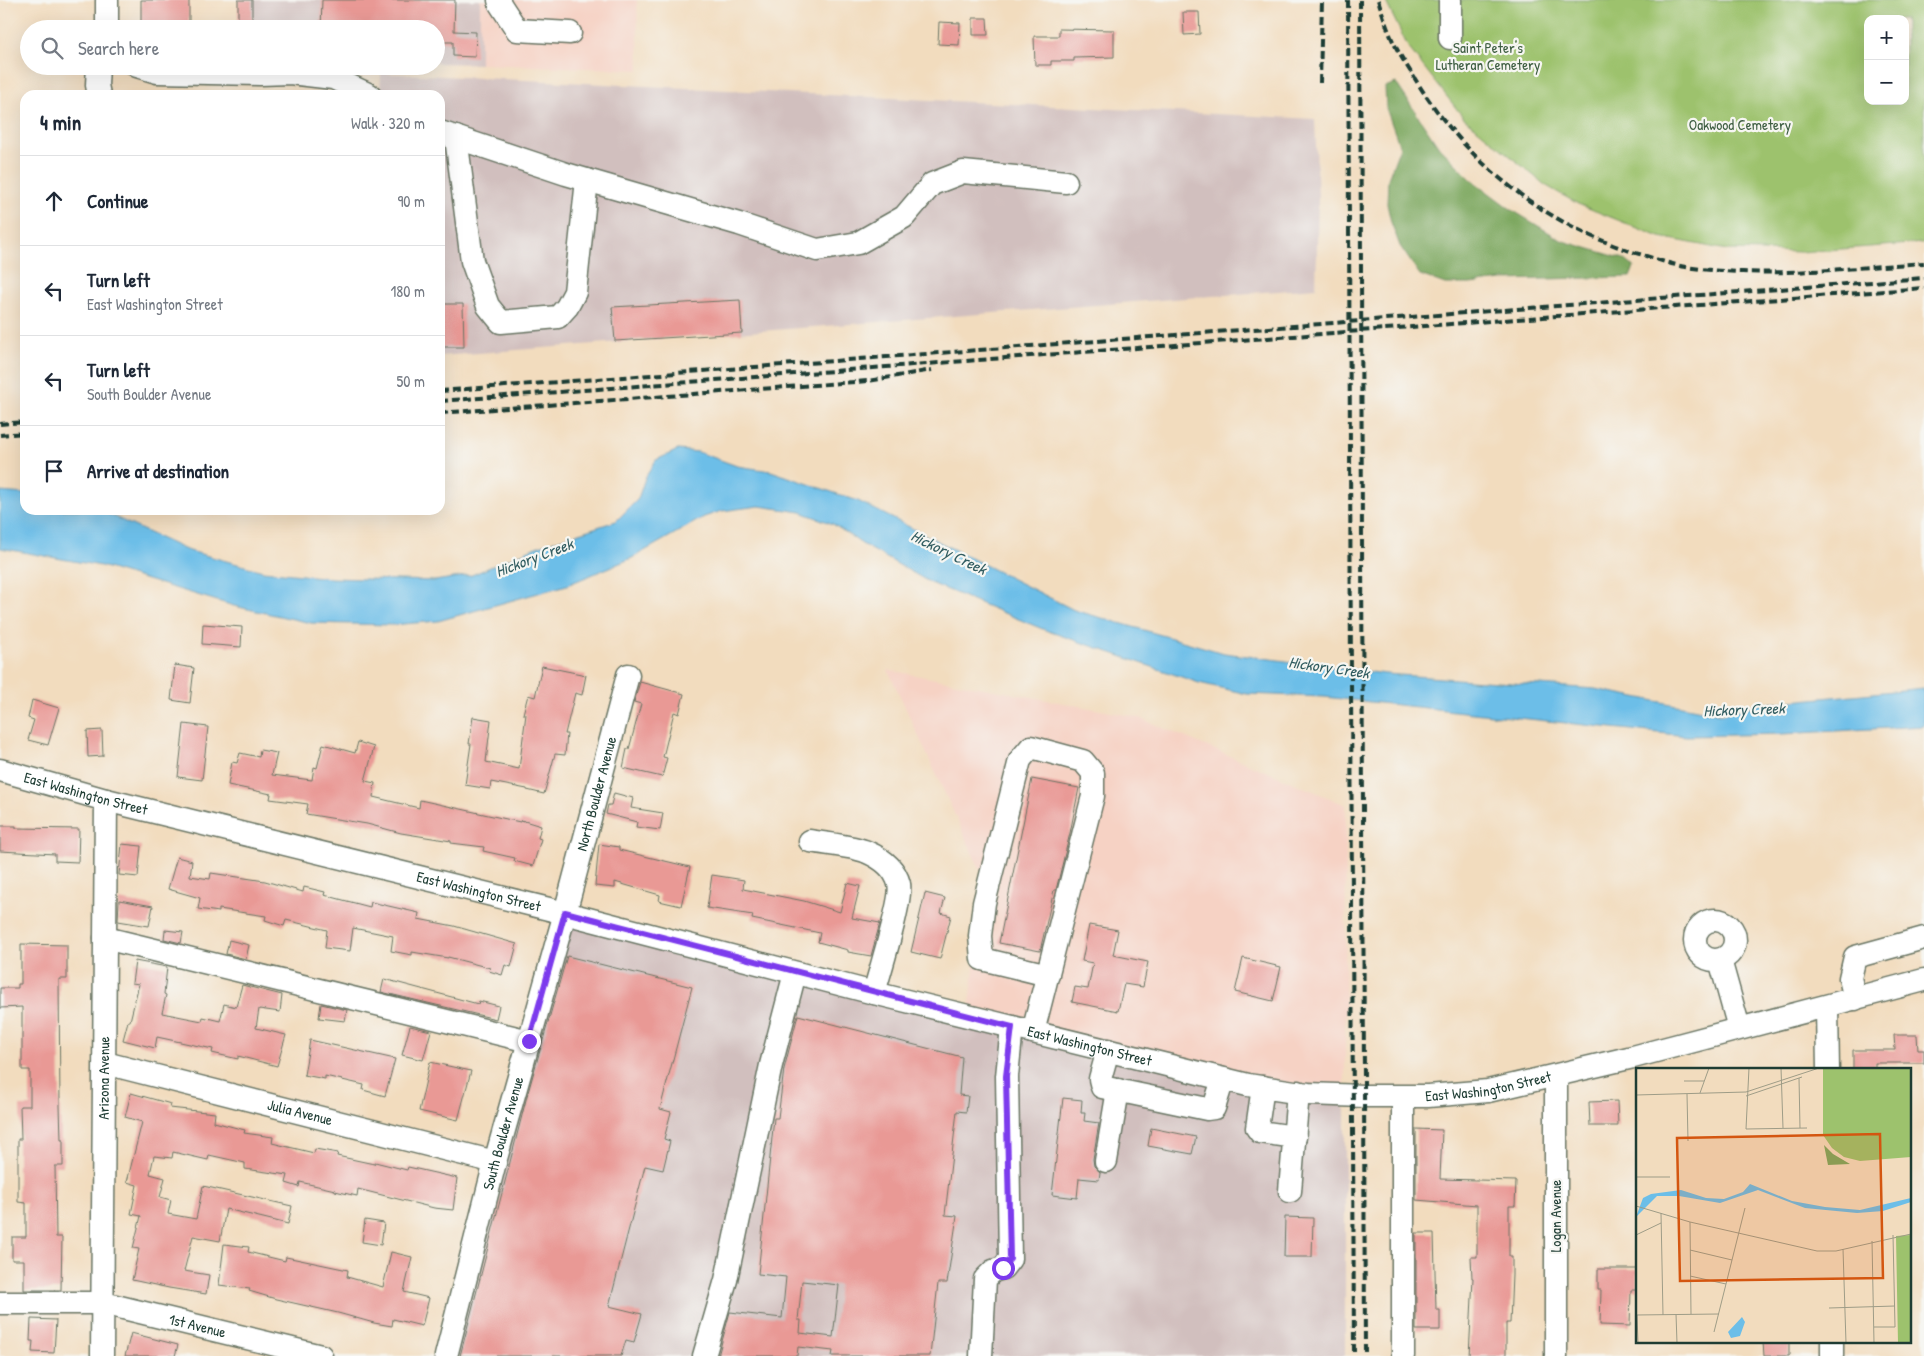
<!DOCTYPE html>
<html lang="en">
<head>
<meta charset="utf-8">
<style>
	:root { --surface:#fff; --page:#f2f2f3; --text:#1f2937; --muted:#747a83; --line:#e0e1e3 }
	body { margin:0; font-family:"Patrick Hand",sans-serif; background:var(--page); color:var(--text) }
	.controls { position:absolute; right:15px; top:15px; display:grid; overflow:hidden; border-radius:10px; box-shadow:0 5px 20px #0002 }
	.controls button { width:45px; height:45px; display:grid; place-items:center; padding:0; border:0; border-bottom:1px solid var(--line); background:var(--surface); color:var(--text); font:25px sans-serif }
	.stop { position:absolute; width:15px; height:15px; margin:-11px; border:4px solid #7c3aed; border-radius:50%; background:#fff }
	.stop.end { background:#7c3aed; border-color:#fff; box-shadow:0 1px 5px #0008 }
	.list { margin:0; padding:0; list-style:none }
	h2 { display:flex; justify-content:space-between; align-items:center; height:65px; margin:0; padding:0 20px; font-size:21px }
	h2 small { font-size:16px; font-weight:400; color:var(--muted) }
	.list li { display:grid; grid-template-columns:32px 1fr auto; gap:15px; align-items:center; box-sizing:border-box; height:90px; padding:0 20px; border-top:1px solid var(--line) }
	.list b { display:block; font-size:19px; white-space:nowrap }
	.list p { margin:0; font-size:16px; white-space:nowrap; color:var(--muted) }
	.list em { font-size:16px; font-style:normal; color:var(--muted) }
	.icon { flex:none; width:28px; height:28px; fill:none; stroke:currentColor; stroke-width:2; stroke-linecap:round; stroke-linejoin:round }
	.map { position:relative; flex:none; width:1924px; height:1356px; overflow:hidden }
	.search { position:absolute; background:var(--surface); box-shadow:0 5px 20px #0002; left:20px; top:20px; width:425px; height:55px; display:flex; align-items:center; gap:12px; box-sizing:border-box; padding:0 18px; border-radius:28px; color:var(--muted); font-size:19px }
	.panel { position:absolute; background:var(--surface); box-shadow:0 5px 20px #0002; left:20px; top:90px; width:425px; height:425px; border-radius:15px }
	.map>svg:first-child { display:block }
	.built { fill:#f6d2c4 }
	.industrial { fill:#d1bfbe }
	.green { fill:#9dc26d; stroke:#5e8050; fill-rule:evenodd }
	.forest { fill:#7ea860; stroke:#4e724a }
	.water { fill:#6cbee8; stroke:#467e8e }
	.building { fill:#e99995; fill-rule:evenodd }
	.lines { fill:none; stroke-linecap:round; stroke-linejoin:round }
	.minor-casing { stroke:#697564; stroke-width:25 }
	.minor { stroke:#fff; stroke-width:22 }
	.rail { stroke:#1f3d34; stroke-width:4; stroke-dasharray:8 4; stroke-linecap:butt }
	.route { stroke:#7c3aed; stroke-width:6 }
	.labels { text-anchor:middle; stroke-width:4.5; stroke-linejoin:round; paint-order:stroke }
	.park-label { font-size:15px; fill:#3e5e42; stroke:#f6f6f2 }
	.street-label { font-size:15px; fill:#1f3d34; stroke:#f6f6f2 }
	.water-label { font-size:16px; font-style:italic; fill:#325d61; stroke:#f6f6f2 }
	.inset-road { fill:none; stroke:#9e9c87; stroke-width:1 }
	.view { fill:#d45610; fill-opacity:0.15; stroke:#d45610; stroke-width:2.5 }
	.inset-edge { fill:none; stroke:#1f3d34; stroke-width:2.5 }
</style>
</head>
<body>
<div class="map">
<svg width="1924" height="1356" viewBox="0 0 1924 1356">
	<rect width="100%" height="100%" fill="#f6f6f2"/>
	<filter id="ink" filterUnits="userSpaceOnUse"><feTurbulence type="fractalNoise" baseFrequency=".02" numOctaves="2"/><feDisplacementMap in="SourceGraphic" scale="10" xChannelSelector="R" yChannelSelector="G"/><feConvolveMatrix kernelMatrix="1 2 1 2 8 2 1 2 1" color-interpolation-filters="sRGB"/></filter>
	<filter id="wash" filterUnits="userSpaceOnUse"><feTurbulence type="fractalNoise" baseFrequency=".0096" numOctaves="4" result="noise"/><feDisplacementMap in="SourceGraphic" scale="20" xChannelSelector="R" yChannelSelector="G"/><feGaussianBlur stdDeviation="1.12" result="paint"/><feColorMatrix in="noise" values="0 0 0 0 0 0 0 0 0 0 0 0 0 0 0 0 0 1.4 0 .05"/><feComposite in="paint" operator="in"/></filter>
	<g filter="url(#wash)">
		<rect width="100%" height="100%" fill="#f2dcbe"/>
		<path class="built" d="M480,0H637L639,70L480,64Z
			M888,670L1137,717L1346,805L1345,1090H1305L969,1012L984,878Z"/>
		<path class="industrial" d="M252,0H480V64L436,63V29H251Z
			M381,73L1315,119L1318,199L1316,288L440,356V95H380Z
			M571,922L1345,1099V1356H450Z"/>
		<path class="green" d="M1385,0H1924V243L1800,252L1727,250L1660,237L1578,204L1545,185L1463,117L1408,47ZM1868,19H1905V101H1868Z"/>
		<path class="forest" d="M1396,83L1439,147L1473,181L1512,210L1563,241L1624,259L1634,267L1630,277L1502,280L1470,284H1445L1420,275L1400,246L1391,222L1387,204L1388,179L1400,147L1386,108L1385,87Z"/>
		<path class="water" d="M678,450L698,452L737,466L771,471L858,501L1074,610L1224,653L1386,674L1595,689L1722,714L1761,704L1924,688V726L1782,734L1687,736L1324,697L1247,694L1199,683L1045,630L931,583L862,544L833,524L801,512L759,506L722,511L704,517L632,558L567,585L438,621L391,625L311,623L234,606L101,566L0,548V492L25,494V510H94L106,513L186,550L263,571L331,578L435,581L472,575L536,547L616,521L638,499L645,478L656,460Z"/>
		<g id="blocks">
			<path class="building" d="M141,0H189V29H141Z
				M238,0H252V22H238Z
				M322,0H455L454,31L476,32L475,57L453,56V42H436V29H321Z
				M1183,12H1199L1200,34L1184,35Z
				M973,18H987L988,35H973Z
				M939,22L960,23L959,45L938,44Z
				M1059,29L1114,30V57L1074,58V61H1051V65H1035L1034,36H1059Z
				M740,300L742,333L615,341L612,307Z
				M440,304H463L464,347H440Z
				M203,624L242,627L241,647L202,644Z
				M175,665L194,668L190,703L171,700Z
				M542,666L586,675L582,695L575,693L565,734H567L565,755L555,754L544,794L527,790V789L491,782L490,789L465,785L471,744H469L473,717L491,720L486,762L519,769L526,714H523L528,695L535,697Z
				M640,682L684,694L679,714L674,712L663,757L667,758L662,777L623,768L627,749H629L641,704L634,702Z
				M32,700L59,708L48,745L28,740L34,720L28,718Z
				M184,724L208,727L202,780L178,777Z
				M102,730L103,756L88,757L87,731Z
				M358,742L374,747L365,781L375,783L373,797L419,808L420,800L520,822L521,820L541,826L538,838L541,839L533,866L514,861L515,858L483,851L484,847L451,843V841L401,833L367,824L306,814L308,804L270,799L271,794L228,785L232,762L237,763L240,753L259,757L260,750L277,753L272,775L312,780L314,767L317,768L323,744L355,753Z
				M1032,779L1079,788L1070,833L1056,890H1054L1040,951L999,943Z
				M614,793L633,798L631,808L663,813L660,830L636,827L637,822L606,814L608,805H611Z
				M0,826H16V828L79,829L78,862L55,861V854L0,851Z
				M122,844L141,846L138,877L119,875Z
				M599,844L619,847V850L690,867L681,906L659,901L660,895L615,882V888L595,886Z
				M177,857L192,861L190,876L210,879L211,873L265,881L303,892L304,887L325,892L324,895L370,907L371,902L419,913L418,919L454,926L517,944L511,967L505,965L502,975L489,971L490,968L448,957V958L412,952V955L391,951L393,936L353,928L350,951L325,948L327,930L286,920L284,926L265,920L266,916L219,909V912L198,909L200,898L168,889Z
				M712,875L744,880L743,889L804,901L840,912L847,883L860,886L852,918L880,923L871,956L848,952V950L818,942L820,933L752,919L753,915L707,908Z
				M925,893L945,898L941,913L951,916L940,959L911,952Z
				M119,900L153,906L149,926L118,921Z
				M1089,925L1118,930L1113,955L1148,962L1143,987L1124,984L1118,1011L1072,1002L1075,987L1088,989L1093,963L1082,961Z
				M165,930L183,932L181,943L164,939Z
				M229,940L249,945L246,959L226,954Z
				M21,944L67,945V979H59L60,1106L61,1140H63V1166H55L56,1237H62L61,1290H24V1260H12V1237H26V1203L18,1202V1139H21L20,1106H30V1070H22V1007L0,1008V988H18V984H21Z
				M567,956L692,987L660,1109L671,1112L664,1139L670,1141L663,1170L645,1166L609,1306L642,1314L634,1342L626,1340L621,1356H460L527,1096Z
				M1243,958L1281,967L1273,1001L1235,992Z
				M135,961L167,967L164,994L166,995L162,1013L202,1021L203,1017L220,1021L224,1004L236,1007L242,985L282,995L280,1012L259,1009L256,1028L286,1035L277,1066L238,1056V1059L212,1053L213,1049L157,1037L155,1048L123,1040L128,1021H130L139,984L132,983Z
				M384,979L478,1004L479,1001L499,1006L496,1019L381,992Z
				M321,1004L347,1010L345,1021L319,1018Z
				M798,1015L962,1057L959,1095L968,1096L966,1112L957,1111L945,1215L957,1216L947,1283H938L930,1356H832L833,1351L798,1347L797,1356H718L730,1312L782,1318L786,1277L758,1274L774,1118H778L784,1069ZM802,1281L839,1285L833,1337L800,1333L801,1320H798Z
				M410,1026L431,1031L423,1060L402,1055Z
				M1894,1035H1917L1918,1050H1924V1063H1875V1070H1853V1050H1895Z
				M310,1040L395,1059L385,1096L363,1090L364,1085L325,1076V1079L304,1075Z
				M430,1062L471,1071L458,1120L419,1111Z
				M131,1093L171,1104L170,1108L215,1113L214,1122L245,1130L244,1133L273,1137L272,1143L314,1153L315,1149L338,1153L337,1156L374,1164L375,1162L407,1170L408,1167L457,1178L453,1210L434,1208L358,1189L357,1196L335,1191V1190L300,1182L299,1187L286,1183L288,1175L245,1169V1163L209,1155L208,1160L173,1152L172,1158L154,1156L150,1174L165,1178L160,1197L171,1200L168,1214L196,1219L203,1186L292,1206L288,1224L226,1209L220,1241L193,1236L184,1271L209,1275L206,1294L169,1288L132,1280L139,1249L133,1248L141,1216L131,1214L137,1185L127,1182L142,1122L125,1117Z
				M1063,1098L1082,1100L1081,1113H1085L1084,1121L1099,1123L1093,1159L1094,1166L1100,1172L1099,1180L1079,1178L1077,1198L1052,1195Z
				M1617,1101L1618,1126H1590L1589,1102Z
				M1151,1128L1196,1137L1192,1154L1148,1146Z
				M1416,1129L1442,1130L1440,1179L1516,1181L1515,1206H1509V1256H1512V1275L1510,1323H1506V1356H1469L1473,1278H1472L1471,1257H1477V1205L1416,1200Z
				M1285,1217L1313,1218L1312,1257H1284Z
				M365,1220L384,1223L381,1245L362,1242Z
				M1416,1233H1434L1436,1310H1440V1330H1416Z
				M224,1244L249,1247L248,1252L285,1261L286,1257L348,1270L347,1277L383,1287L391,1252L412,1257L404,1292L429,1298L422,1326L393,1319L392,1326L374,1323L338,1313L276,1299L249,1291L250,1289L219,1285Z
				M1598,1269H1638V1290H1631L1630,1326L1600,1325L1601,1290H1598Z
				M31,1319L56,1320L54,1353L32,1352L33,1341H30Z
				M131,1333L178,1345L175,1356H125Z
				M1763,1342H1789V1356H1764Z"/>
		</g>
	</g>
	<g filter="url(#ink)">
		<use href="#blocks" fill-opacity="0" stroke="#697564" stroke-width="1"/>
		<g class="lines">
			<g class="minor-casing">
				<g id="minor">
					<path d="M107,0V29"/>
					<path d="M499,0L500,4L517,30L570,33"/>
					<path d="M1450,38V0"/>
					<path d="M98,66L97,85L99,95"/>
					<path d="M137,66L157,72L260,74L290,73L333,78L370,95"/>
					<path d="M440,132L566,174L739,224L817,250L858,243L904,217L932,184L963,172L1066,182"/>
					<path d="M456,137L472,261L488,306L501,322L558,317L567,307L575,292L587,180"/>
					<path id="s1" d="M0,770L106,800L565,913L874,993L1248,1085L1308,1094L1364,1096H1428L1488,1091L1633,1057L1924,980"/>
					<path d="M810,841C826,844 854,846 867,852C881,858 895,868 899,884C903,898 879,974 874,993"/>
					<circle cx="1715" cy="940" r="20"/>
					<path d="M105,938L529,1041"/>
					<path d="M1720,960L1739,1028"/>
					<path d="M1855,999L1850,978L1855,957L1924,938"/>
					<path d="M1827,1007L1828,1070"/>
					<path d="M1033,1032L1093,796V773L1083,761L1031,747L1020,760L984,903L980,936L982,959L1048,975"/>
					<path d="M1108,1050L1100,1079L1102,1087L1207,1109L1214,1108L1223,1079"/>
					<path id="s2" d="M105,1063L495,1162"/>
					<path d="M1556,1076V1356"/>
					<path d="M1263,1087L1257,1128L1260,1132L1295,1137"/>
					<path d="M1403,1097V1356"/>
					<path d="M1106,1161L1118,1090"/>
					<path d="M1290,1191L1298,1092"/>
					<path id="s3" d="M0,1303H103L321,1356"/>
					<path d="M1832,1342V1356"/>
					<path id="s4" d="M102,1356L106,800"/>
					<path id="s5" d="M446,1356L495,1162L565,913L628,675"/>
					<path d="M704,1356L726,1280L771,1065L795,973"/>
					<path d="M981,1356L985,1279L993,1271L1003,1268L1010,1259L1007,1076L1012,1027"/>
				</g>
			</g>
			<use href="#minor" class="minor"/>
			<path class="rail" d="M1348,0L1354,1356
				M1360,0L1365,1356
				M1378,0C1382,11 1385,22 1389,32C1396,50 1407,66 1417,82C1470,167 1549,228 1646,256C1659,260 1673,265 1686,267C1765,279 1845,268 1924,263
				M1320,83L1322,0
				M440,391L1924,278
				M440,401L1924,288
				M440,413L868,381L932,370
				M0,424L25,422
				M0,435L25,433"/>
		</g>
	</g>
	<g class="lines" filter="url(#ink)">
		<path class="route" d="M529,1041L565,912L1012,1027L1006,1076L1010,1259L1003,1268"/>
	</g>
	<g class="labels">
		<g class="park-label">
			<text x="1488" y="53">Saint Peter's<tspan x="1488" dy="17">Lutheran Cemetery</tspan></text>
			<text x="1740" y="130">Oakwood Cemetery</text>
		</g>
		<g class="street-label">
			<text dy="5" stroke="none"><textPath href="#s1" startOffset="89">East Washington Street</textPath></text>
			<text dy="5" stroke="none"><textPath href="#s5" startOffset="582">North Boulder Avenue</textPath></text>
			<text dy="5" stroke="none"><textPath href="#s1" startOffset="494">East Washington Street</textPath></text>
			<text dy="5" stroke="none"><textPath href="#s1" startOffset="1124">East Washington Street</textPath></text>
			<text dy="5" stroke="none"><textPath href="#s4" startOffset="278">Arizona Avenue</textPath></text>
			<text dy="5" stroke="none"><textPath href="#s1" startOffset="1529">East Washington Street</textPath></text>
			<text dy="5" stroke="none"><textPath href="#s2" startOffset="201">Julia Avenue</textPath></text>
			<text dy="5" stroke="none"><textPath href="#s5" startOffset="230">South Boulder Avenue</textPath></text>
			<text transform="translate(1556 1216) rotate(-90)" y="5">Logan Avenue</text>
			<text dy="5" stroke="none"><textPath href="#s3" startOffset="200">1st Avenue</textPath></text>
		</g>
		<g class="water-label">
			<text transform="translate(949 552) rotate(26)" y="6">Hickory Creek</text>
			<text transform="translate(534 557) rotate(-21)" y="6">Hickory Creek</text>
			<text transform="translate(1329 667) rotate(8)" y="6">Hickory Creek</text>
			<text transform="translate(1744 709) rotate(-2)" y="6">Hickory Creek</text>
		</g>
	</g>
	<g transform="translate(1636 1068)">
		<rect width="275" height="275" fill="#f2dcbe"/>
		<path d="M275,0V89L224,93L208,89L196,80L187,67V1ZM275,167V275H262L260,168Z" fill="#9dc26d"/>
		<path d="M188,77L197,86L214,96L192,97Z" fill="#7ea860"/>
		<path d="M114,116L156,133L189,139L224,142L275,130V134L247,143L221,145L169,140L122,122L84,135L43,128H21L0,149L7,130L15,126L45,122L70,130L88,131L107,124ZM106,249L109,254L104,268L95,270L92,264Z" fill="#6cbee8"/>
		<path class="inset-road" d="M113,0L110,61L171,60M145,0L147,60M163,10L164,60M48,13H68M64,25L73,0M51,26L52,73M0,27L110,24L183,0M110,28L166,9M0,109H34M0,138L54,154L181,183H200L275,166M25,145L27,247M54,154L55,246M0,167L25,155M236,173L238,275M207,181L210,275M54,182L96,192M54,208L90,216M193,240L259,238M40,246L41,275M0,247L83,246M1,247L2,275M238,259H259L257,167M78,264L109,140"/>
		<path class="view" d="M244,66L247,210L44,213L41,70Z"/>
		<rect width="275" height="275" class="inset-edge"/>
	</g>
</svg>
<div class="controls">
<button>+</button>
<button>−</button>
</div>
<div class="stop" style="left:1003px;top:1268px"></div>
<div class="stop end" style="left:529px;top:1041px"></div>
<div class="search"><svg class="icon" aria-label="search" viewBox="0 0 24 24"><circle cx="10" cy="10" r="6"/><path d="M15 15l6 6"/></svg>Search here</div>
<section class="panel">
<h2>4 min<small>Walk · 320 m</small></h2>
<ul class="list">
<li><svg class="icon" aria-label="ahead" viewBox="0 0 24 24"><path d="M12 20V5M6 11l6-6 6 6"/></svg><div><b>Continue</b></div><em>90 m</em></li>
<li><svg class="icon" aria-label="left" viewBox="0 0 24 24"><path d="M17 20v-9H6M10 6l-5 5 5 5"/></svg><div><b>Turn left</b><p>East Washington Street</p></div><em>180 m</em></li>
<li><svg class="icon" aria-label="left" viewBox="0 0 24 24"><path d="M17 20v-9H6M10 6l-5 5 5 5"/></svg><div><b>Turn left</b><p>South Boulder Avenue</p></div><em>50 m</em></li>
<li><svg class="icon" aria-label="arrive" viewBox="0 0 24 24"><path d="M6 21V4h12l-3 4 3 4H6"/></svg><div><b>Arrive at destination</b></div></li>
</ul>
</section>
</div>
</body>
</html>
